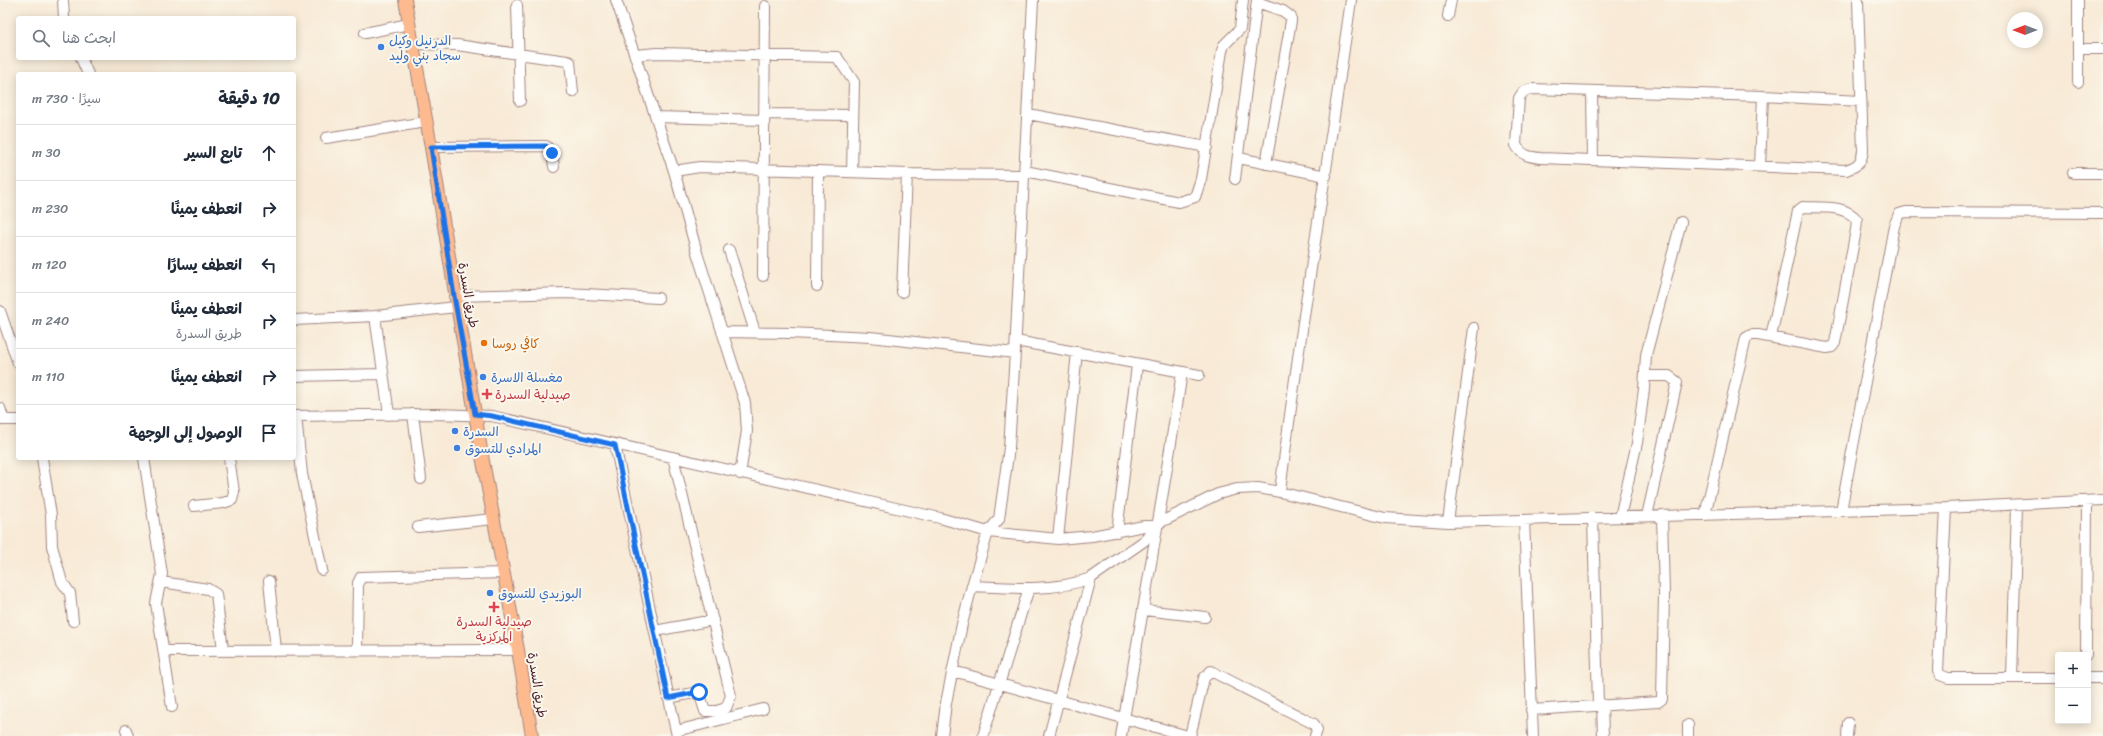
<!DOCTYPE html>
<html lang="ar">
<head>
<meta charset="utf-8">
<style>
	:root { --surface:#fff; --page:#f2f2f3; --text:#1f2937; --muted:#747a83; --line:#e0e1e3 }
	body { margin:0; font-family:Sriracha,"Playpen Sans Arabic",sans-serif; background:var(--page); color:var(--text); direction:rtl }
	.controls { position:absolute; right:12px; bottom:12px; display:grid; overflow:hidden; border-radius:4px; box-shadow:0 2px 10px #0003 }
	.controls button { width:36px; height:36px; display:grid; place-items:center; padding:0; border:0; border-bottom:1px solid var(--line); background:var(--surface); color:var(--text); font:20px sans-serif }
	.compass { position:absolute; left:2007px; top:12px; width:36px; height:36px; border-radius:50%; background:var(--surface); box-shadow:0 2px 10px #0003; rotate:270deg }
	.stop { position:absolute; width:12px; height:12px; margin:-9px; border:3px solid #1a73e8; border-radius:50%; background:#fff }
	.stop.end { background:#1a73e8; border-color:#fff; box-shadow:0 1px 4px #0008 }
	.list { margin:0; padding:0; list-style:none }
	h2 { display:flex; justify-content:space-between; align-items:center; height:52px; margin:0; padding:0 16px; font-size:17px }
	h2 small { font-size:13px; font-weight:400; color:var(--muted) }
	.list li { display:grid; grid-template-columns:26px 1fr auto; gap:12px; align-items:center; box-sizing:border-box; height:56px; padding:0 16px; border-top:1px solid var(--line) }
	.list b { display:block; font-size:15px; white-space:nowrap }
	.list p { margin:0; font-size:13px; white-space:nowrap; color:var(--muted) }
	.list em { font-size:13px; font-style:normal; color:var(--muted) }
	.icon { flex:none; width:22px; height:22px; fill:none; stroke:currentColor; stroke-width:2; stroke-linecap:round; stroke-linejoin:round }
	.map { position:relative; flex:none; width:2103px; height:736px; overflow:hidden; direction:ltr }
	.search { position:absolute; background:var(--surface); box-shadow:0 2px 10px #0003; left:16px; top:16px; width:280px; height:44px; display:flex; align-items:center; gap:10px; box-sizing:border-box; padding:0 14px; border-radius:4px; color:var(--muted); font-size:15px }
	.panel { position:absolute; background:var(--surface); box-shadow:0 2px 10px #0003; left:16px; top:72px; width:280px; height:388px; border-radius:4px; direction:rtl }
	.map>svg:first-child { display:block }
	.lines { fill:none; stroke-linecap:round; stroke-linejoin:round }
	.minor-casing { stroke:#a18480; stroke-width:12 }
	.major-casing { stroke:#a18480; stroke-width:14 }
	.minor { stroke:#fff; stroke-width:10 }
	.major { stroke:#fcba8e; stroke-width:12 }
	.route { stroke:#1a73e8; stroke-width:5 }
	.shop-dot { fill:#3f7fe0; stroke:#fbf7ec; stroke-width:1.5 }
	.food-dot { fill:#e8710a; stroke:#fbf7ec; stroke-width:1.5 }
	.health-dot { fill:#e0444e; stroke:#fbf7ec; stroke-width:1.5 }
	.labels { text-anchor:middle; stroke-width:4; stroke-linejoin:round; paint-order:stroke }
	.shop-label { font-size:13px; fill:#366cbe; stroke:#fbf7ec; text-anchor:start }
	.street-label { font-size:13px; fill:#4a1f2b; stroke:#fbf7ec }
	.food-label { font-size:13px; fill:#c56008; stroke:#fbf7ec; text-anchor:start }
	.health-label { font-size:13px; fill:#be3a42; stroke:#fbf7ec; text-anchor:start }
</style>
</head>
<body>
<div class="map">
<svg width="2103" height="736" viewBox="0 0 2103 736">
	<rect width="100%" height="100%" fill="#fbf7ec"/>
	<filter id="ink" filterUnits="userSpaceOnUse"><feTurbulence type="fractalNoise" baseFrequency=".025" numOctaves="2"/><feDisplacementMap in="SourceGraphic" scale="8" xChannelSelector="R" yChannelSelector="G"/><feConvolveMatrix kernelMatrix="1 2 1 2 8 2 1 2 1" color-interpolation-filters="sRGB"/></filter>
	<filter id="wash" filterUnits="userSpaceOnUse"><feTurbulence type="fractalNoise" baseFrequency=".012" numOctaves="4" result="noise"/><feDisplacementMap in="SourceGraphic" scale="16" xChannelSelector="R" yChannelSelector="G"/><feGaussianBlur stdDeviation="0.9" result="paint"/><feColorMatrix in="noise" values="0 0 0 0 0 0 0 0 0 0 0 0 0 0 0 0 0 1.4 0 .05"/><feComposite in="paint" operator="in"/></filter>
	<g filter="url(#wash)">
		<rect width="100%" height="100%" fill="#f8ead6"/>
	</g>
	<g filter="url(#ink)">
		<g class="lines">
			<g class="minor-casing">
				<path id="minor" d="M63,0L64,18
					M616,0L674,171L698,256L745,403L747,431L740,474
					M1858,0L1863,151C1861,163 1858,166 1846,170L1541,158C1530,157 1522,156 1516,145L1519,98L1523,92L1531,89L1763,96L1861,101
					M2078,0V82
					M1257,2L1283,11L1291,17V21L1266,164
					M517,5L520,101
					M1448,16L1451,0
					M365,33L409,24
					M412,44L457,45L567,61L570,62L573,92
					M2078,49H2103
					M635,55L657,53L837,57L854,82L852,172
					M81,58L88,74
					M1592,91L1593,160
					M764,114L853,115
					M1028,114L1207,147
					M656,117L764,120
					M326,138L426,122
					M431,147L546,146L552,153L554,167
					M1239,158L1326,176
					M1760,166L1763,96
					M674,171L700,167L907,174L1025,175
					M1025,171L1179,202L1195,197L1201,179L1222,51L1224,45L1240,29L1243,0
					M2073,173H2103
					M1235,179L1257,0
					M729,250L755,332
					M763,276L765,6
					M817,286L818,172
					M902,292L907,174
					M454,296L567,293L658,298
					M0,311L18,363
					M375,316L389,414
					M294,320L375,316L456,307
					M722,332L790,333L870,337L1015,353
					M1016,341L1199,375
					M294,376L382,374
					M1645,376H1669L1677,382L1647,516
					M0,408L4,420
					M413,414L421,479
					M294,416L437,414L492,416L940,518L988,532L1058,539L1092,536L1144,526H1155
					M296,416L302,474L322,570
					M0,420H18
					M615,445L677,736
					M42,458L51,515L52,546L62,582L70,593L73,621
					M144,458L162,574L156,603L172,707
					M1280,492C1300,327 1328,164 1351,0
					M194,506L223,503L232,500L234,492L229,458
					M1946,508L1938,671L1940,675L1948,678H2058
					M1841,511L1894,226L1899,214L1906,212L2103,213
					M1705,515L1746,338L1751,335H1758L1827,348L1832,347L1835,343L1856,230L1857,220C1845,204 1821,208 1803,207L1798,211L1771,337
					M1620,517L1637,443L1644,389L1646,355L1681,222
					M1593,518L1598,705
					M1524,520L1533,736
					M1448,522L1474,328
					M418,527L493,519
					M1117,532L1137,365
					M1058,539L1077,352
					M269,581L276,650
					M161,582L208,589L216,594L223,650
					M972,586C1011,588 1054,592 1091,578L1144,541L1155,526L1159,523L1218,494L1237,489L1258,488L1280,492L1385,518L1448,522L1946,508L2103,500
					M1144,610L1205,617
					M655,631L713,620
					M357,650L358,583L361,577L504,573
					M164,651L518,650
					M2086,655L2087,501
					M953,671L1188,736
					M2012,678L2017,505
					M2088,678H2103
					M668,698L699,692L705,711H717L726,708L731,696L673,457
					M1602,704L1603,736
					M1531,710L1658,702L1662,699L1664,594L1662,515
					M126,730L128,736
					M676,731L763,709
					M942,736L946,703L962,624L972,586L988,532L999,519L1009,448L1015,353L1033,0
					M983,736L1029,588
					M1049,736L1091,578
					M1121,736C1142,615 1164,494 1182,372
					M1190,736L1204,678L1211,671L1314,724L1317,730L1315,736
					M1688,736V725
					M1847,736L1848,723"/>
			</g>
			<g class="major-casing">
				<path id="major" d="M405,0L431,147L482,456L518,650L532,736"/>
			</g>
			<use href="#minor" class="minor"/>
			<use href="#major" class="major"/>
		</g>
	</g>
	<g class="lines" filter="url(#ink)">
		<path class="route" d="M552,153L546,146L431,147L454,296L475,414L492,416L615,445L668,698L699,692"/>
	</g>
	<g class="shop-dot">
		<circle cx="381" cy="47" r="4"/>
		<circle cx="483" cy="377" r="4"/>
		<circle cx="455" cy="431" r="4"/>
		<circle cx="457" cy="448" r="4"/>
		<circle cx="490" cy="593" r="4"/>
	</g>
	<circle class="food-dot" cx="484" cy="343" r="4"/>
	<g class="health-dot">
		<path d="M485 388h4v4h4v4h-4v4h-4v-4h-4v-4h4z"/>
		<path d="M492 601h4v4h4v4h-4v4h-4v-4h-4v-4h4z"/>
	</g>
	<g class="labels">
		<g class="shop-label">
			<text x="389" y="45">الدرنيل وكيل<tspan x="389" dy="15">سجاد بني وليد</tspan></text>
			<text x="491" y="382">مغسلة الاسرة</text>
			<text x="463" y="436">السدرة</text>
			<text x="465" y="453">المرادي للتسوق</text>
			<text x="498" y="598">البوزيدي للتسوق</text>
		</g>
		<g class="street-label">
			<text transform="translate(469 295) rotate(80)" y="5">طريق السدرة</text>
			<text transform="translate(538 685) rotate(81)" y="5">طريق السدرة</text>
		</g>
		<g class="food-label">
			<text x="492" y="348">كافي روسا</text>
		</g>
		<g class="health-label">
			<text x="495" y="399">صيدلية السدرة</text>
			<text x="494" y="626" text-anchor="middle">صيدلية السدرة<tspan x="494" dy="15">المركزية</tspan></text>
		</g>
	</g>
</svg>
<div class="controls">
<button>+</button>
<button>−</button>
</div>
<svg class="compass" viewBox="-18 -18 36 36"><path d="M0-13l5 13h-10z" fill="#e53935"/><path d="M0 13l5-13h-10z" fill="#747a83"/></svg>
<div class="stop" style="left:699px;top:692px"></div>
<div class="stop end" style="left:552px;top:153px"></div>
<div class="search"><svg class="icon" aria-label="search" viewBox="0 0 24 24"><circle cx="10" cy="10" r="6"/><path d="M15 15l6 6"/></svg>ابحث هنا</div>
<section class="panel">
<h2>10 دقيقة<small>سيرًا · 730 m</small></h2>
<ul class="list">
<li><svg class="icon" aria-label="ahead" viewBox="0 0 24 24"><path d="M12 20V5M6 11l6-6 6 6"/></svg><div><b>تابع السير</b></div><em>30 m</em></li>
<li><svg class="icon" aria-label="right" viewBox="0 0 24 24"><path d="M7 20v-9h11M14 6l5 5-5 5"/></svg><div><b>انعطف يمينًا</b></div><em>230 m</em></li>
<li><svg class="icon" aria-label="left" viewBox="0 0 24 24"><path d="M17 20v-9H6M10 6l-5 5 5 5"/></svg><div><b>انعطف يسارًا</b></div><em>120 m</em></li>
<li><svg class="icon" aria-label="right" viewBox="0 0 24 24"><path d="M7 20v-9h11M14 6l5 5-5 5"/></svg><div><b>انعطف يمينًا</b><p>طريق السدرة</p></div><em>240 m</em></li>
<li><svg class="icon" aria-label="right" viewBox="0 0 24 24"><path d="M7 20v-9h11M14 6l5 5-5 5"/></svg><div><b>انعطف يمينًا</b></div><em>110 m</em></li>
<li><svg class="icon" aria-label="arrive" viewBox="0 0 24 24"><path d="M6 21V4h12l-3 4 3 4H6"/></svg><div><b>الوصول إلى الوجهة</b></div></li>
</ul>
</section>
</div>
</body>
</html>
